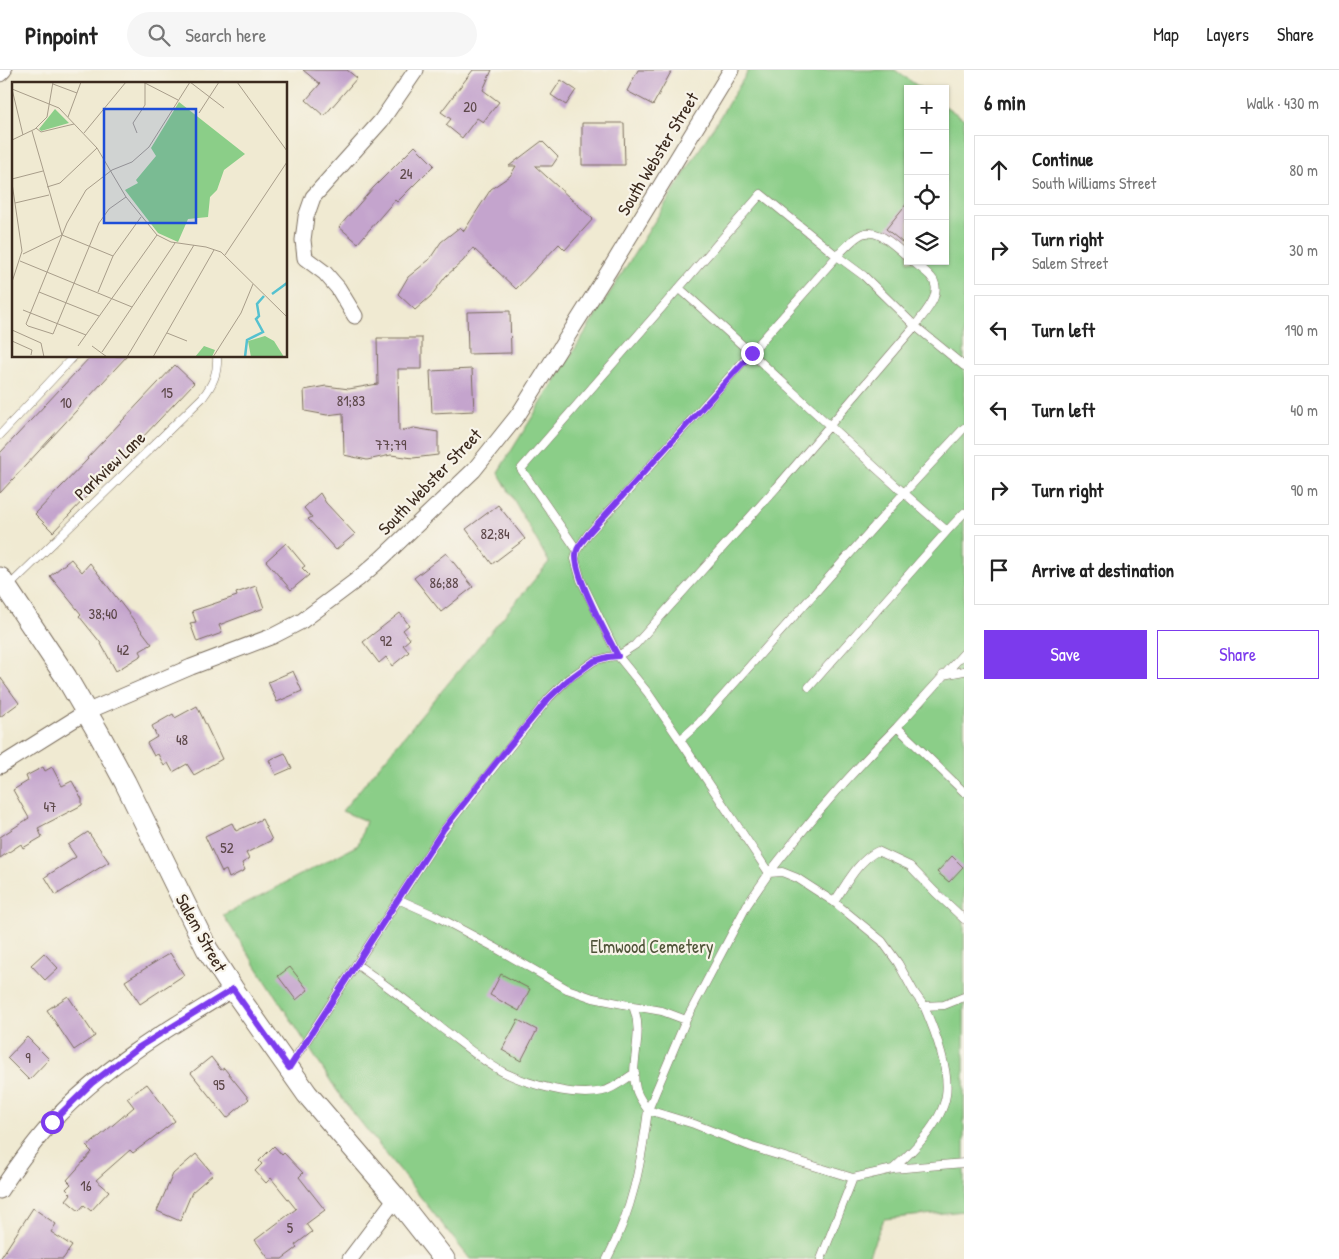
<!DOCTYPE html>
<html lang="en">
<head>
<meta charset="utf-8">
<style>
	:root { --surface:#fff; --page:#f6f6f6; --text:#222; --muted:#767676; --line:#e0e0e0; --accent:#7c3aed }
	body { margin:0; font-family:"Patrick Hand",sans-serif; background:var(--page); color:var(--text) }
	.controls { position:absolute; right:15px; top:15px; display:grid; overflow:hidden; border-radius:0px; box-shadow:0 1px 4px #0004 }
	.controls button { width:45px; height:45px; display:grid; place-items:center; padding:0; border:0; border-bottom:1px solid var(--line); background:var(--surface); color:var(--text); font:25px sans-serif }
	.stop { position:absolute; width:15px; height:15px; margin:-11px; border:4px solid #7c3aed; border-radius:50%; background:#fff }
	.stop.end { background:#7c3aed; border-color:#fff; box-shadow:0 1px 5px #0008 }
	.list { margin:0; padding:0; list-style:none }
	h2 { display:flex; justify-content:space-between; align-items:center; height:65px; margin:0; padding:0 20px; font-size:21px }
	h2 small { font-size:16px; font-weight:400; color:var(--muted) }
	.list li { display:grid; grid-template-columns:32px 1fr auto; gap:15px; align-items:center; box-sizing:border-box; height:70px; margin:0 10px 10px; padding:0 10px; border:1px solid var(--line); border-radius:0px }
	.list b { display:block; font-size:19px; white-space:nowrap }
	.list p { margin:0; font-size:16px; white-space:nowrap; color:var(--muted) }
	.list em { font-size:16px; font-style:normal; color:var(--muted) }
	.actions { display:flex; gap:10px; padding:15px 20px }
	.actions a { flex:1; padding:11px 0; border:1px solid var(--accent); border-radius:0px; text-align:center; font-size:18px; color:var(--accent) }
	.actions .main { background:var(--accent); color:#fff }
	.icon { flex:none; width:28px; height:28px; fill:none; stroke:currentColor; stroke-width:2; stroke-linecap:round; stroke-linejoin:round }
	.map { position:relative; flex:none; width:964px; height:1189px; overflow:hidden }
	header { display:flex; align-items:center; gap:30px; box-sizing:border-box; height:70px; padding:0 25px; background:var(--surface); border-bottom:1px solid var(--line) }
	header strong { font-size:24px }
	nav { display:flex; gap:28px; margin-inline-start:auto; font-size:18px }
	.search { width:350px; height:45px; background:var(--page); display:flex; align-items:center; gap:12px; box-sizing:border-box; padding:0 18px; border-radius:28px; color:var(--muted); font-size:19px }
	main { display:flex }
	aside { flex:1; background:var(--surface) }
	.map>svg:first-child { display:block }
	.green { fill:#8bce88; stroke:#637c53 }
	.building { fill:#c4a4cd }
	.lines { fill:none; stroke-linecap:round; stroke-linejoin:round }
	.lane-casing { stroke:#7a6d5d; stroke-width:9 }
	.street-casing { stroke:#7a6d5d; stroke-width:17 }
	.secondary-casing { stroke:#7a6d5d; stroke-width:23 }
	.lane { stroke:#fff; stroke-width:8 }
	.street { stroke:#fff; stroke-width:15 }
	.secondary { stroke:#fff; stroke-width:21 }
	.route { stroke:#7c3aed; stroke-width:6 }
	.labels { text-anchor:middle; stroke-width:4.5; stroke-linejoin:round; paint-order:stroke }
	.number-label { font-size:15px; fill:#5d484a }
	.street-label { font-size:18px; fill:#3b2a1e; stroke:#f7f3e8 }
	.park-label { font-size:18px; fill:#4f5338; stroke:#f7f3e8 }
	.inset-river { fill:none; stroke:#55c1cf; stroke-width:2.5 }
	.inset-road { fill:none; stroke:#a89d8a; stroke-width:1 }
	.view { fill:#1d4ed8; fill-opacity:0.15; stroke:#1d4ed8; stroke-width:2.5 }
	.inset-edge { fill:none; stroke:#3b2a1e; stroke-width:2.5 }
</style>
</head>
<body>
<header>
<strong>Pinpoint</strong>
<div class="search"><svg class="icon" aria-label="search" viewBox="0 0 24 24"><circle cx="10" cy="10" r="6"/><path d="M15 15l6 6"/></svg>Search here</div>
<nav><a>Map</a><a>Layers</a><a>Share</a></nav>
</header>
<main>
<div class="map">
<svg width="964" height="1189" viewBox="0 0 964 1189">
	<rect width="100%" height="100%" fill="#f7f3e8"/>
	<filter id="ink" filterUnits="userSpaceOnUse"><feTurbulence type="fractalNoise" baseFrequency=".02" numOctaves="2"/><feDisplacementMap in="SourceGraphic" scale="10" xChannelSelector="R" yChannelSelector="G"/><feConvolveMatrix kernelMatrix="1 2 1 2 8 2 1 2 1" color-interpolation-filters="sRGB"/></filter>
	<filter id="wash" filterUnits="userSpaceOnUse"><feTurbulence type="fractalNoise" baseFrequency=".0096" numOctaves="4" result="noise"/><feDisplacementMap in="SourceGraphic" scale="20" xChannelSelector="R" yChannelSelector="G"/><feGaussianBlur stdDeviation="1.12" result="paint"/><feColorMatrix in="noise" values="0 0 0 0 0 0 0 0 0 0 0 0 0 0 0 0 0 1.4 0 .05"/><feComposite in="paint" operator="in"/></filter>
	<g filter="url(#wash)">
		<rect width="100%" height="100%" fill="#f0ead2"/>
		<path class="green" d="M749,0H895L922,19H908V191H945V36L964,49V1141L884,1149L867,1189H470L343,1030L223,845L358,775L366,751L342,741L549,492L498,402Z"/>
		<g id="blocks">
			<path class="building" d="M303,0H347L357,8L324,46L306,30L320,14Z
				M473,0H492L483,20L499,32L483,52L477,48L462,68L446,55L451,49L441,42Z
				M638,0H672L653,35L627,21Z
				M561,10L576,20L566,35L551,25Z
				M582,53H624L625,95H582Z
				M542,71L558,87L552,96H535L593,149L565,180L559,174L516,219L473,178L463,191L446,206L431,226L415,240L398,224L408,207L429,190L441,172L460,157L464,161L491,119L510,106L516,96H509Z
				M415,76L434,95L397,132L395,130L358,173L339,157L373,118Z
				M908,132V177L886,159Z
				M510,241L511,283L468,284L467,242Z
				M377,268H422V299H398L399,361L414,358L438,362V385L413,388L391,385L367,390L344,385L343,343L327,345L305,341L304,320L326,316L349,319L378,314Z
				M91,286H127L0,423V383Z
				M175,295L194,313L53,462L35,444L88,389L87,388Z
				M472,299L474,341L432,343L430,301Z
				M320,423L326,433L355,464L336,480L308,449L312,447L304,438Z
				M498,435L525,469L492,494L466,459Z
				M286,473L305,496L302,498L309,505L291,520L266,491Z
				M446,483L473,517L441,542L414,508Z
				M71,489L82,502L90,493L152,574L140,581L142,585L116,601L100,572L79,546L81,544L50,506Z
				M256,516L264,538L219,555L222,563L197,572L190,553L196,552L192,541L237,526L236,523Z
				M400,543L409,555L403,560L410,569L403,575L409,582L392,596L386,587L379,593L363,572Z
				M293,601L302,621L277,632L268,612Z
				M0,607L19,633L0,647Z
				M197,636L222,689L194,705L187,694L173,702L168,693L164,696L158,684L154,686L147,673L157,667L152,656L173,644L175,648Z
				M285,683L292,698L276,705L269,690Z
				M43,697L45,701L52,697L62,716L72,711L82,729V735L38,758L42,767L23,778L21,774L0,788V767L29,748L13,720L28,711L26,706Z
				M262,749L272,770L246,783L249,789L242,793L245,800L229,808L226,800L222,802L205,766L232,753L236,761Z
				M88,762L109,792L56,825L45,807L76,787L68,775Z
				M952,786L963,797L949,812L937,802Z
				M44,883L58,898L45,910L31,895Z
				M170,883L184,905L140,934L125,911Z
				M290,897L308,920L296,930L278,906Z
				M501,904L530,919L519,941L490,925Z
				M68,926L95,966L74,980L47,940Z
				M518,950L537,960L521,991L502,980Z
				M27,967L49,989L29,1010L7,988Z
				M211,987L221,1000L224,998L249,1029L227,1048L191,1003Z
				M147,1014L175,1051L133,1083L130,1080L96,1110L109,1121L91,1141L84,1135L79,1141L66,1130L71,1124L66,1119L71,1114L67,1110L92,1082L87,1077L134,1037L127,1028Z
				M274,1076L282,1085L284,1083L303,1103L299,1107L325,1140L306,1154L312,1162L295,1175L297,1178L282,1189H269L255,1170L296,1139L271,1108L266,1113L255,1101L262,1094L259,1091Z
				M196,1084L213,1104L192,1122L180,1151L157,1141L173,1104Z
				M33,1138L56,1154L51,1162L72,1176L63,1189H0Z"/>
		</g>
	</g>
	<g filter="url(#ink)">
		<use href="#blocks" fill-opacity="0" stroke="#7a6d5d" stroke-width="1"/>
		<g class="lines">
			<g class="lane-casing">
				<path id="lane" d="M912,191C918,196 926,201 931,207C945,223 924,243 915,256L964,296
					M679,218C755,285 828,356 904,423L964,358
					M0,365L74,286
					M577,480L521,399L761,124L837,186C843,180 850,172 857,167C875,153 895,177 908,187
					M7,518L203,327C213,314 218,303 217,286
					M964,583L897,657L964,722
					M943,605L964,601
					M809,617L947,461
					M897,657C851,703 809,751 769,803L782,802L797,808L834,832L882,871L898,893L914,922L924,936
					M680,670L769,803L747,835L686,950L662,941L633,936C645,966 629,991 636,1019C638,1027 643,1033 648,1040L686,950
					M400,830L436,846L494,877L567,919L593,928L633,936
					M834,832C846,815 858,790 878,781L910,796L935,822L964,849
					M356,894C386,915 415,937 444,960C463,974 482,991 503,1002C528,1014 575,1028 603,1021C614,1019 626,1008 635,1003
					M964,927L944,935L924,936C934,959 950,1000 946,1025C942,1053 913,1081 893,1099L964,1093
					M290,996L443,761L549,628L568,609L594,591L608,587L618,586L635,575L777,417L915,256L864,206L837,186L627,422L588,464L577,480L575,489L581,510L618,586L648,623L680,670L699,653L904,423L947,461L964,443
					M853,1108L893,1099
					M607,1189C633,1139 641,1094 648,1040L694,1054L752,1077L853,1108L821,1189"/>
			</g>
			<g class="street-casing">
				<path id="street" d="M0,4L4,0
					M355,246L338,218L325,203L305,188L303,170L306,147L313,127L381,51L416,0
					M0,696L86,642L191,597L273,566L302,551L358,509L382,488L474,400L518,345L610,199L731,0
					M0,1121C16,1097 33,1073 53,1051C104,996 169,958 233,919
					M350,1189L396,1128"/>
			</g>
			<g class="secondary-casing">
				<path id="secondary" d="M0,508L66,607L98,662L125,712L207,879L233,919L307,1024L396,1128L444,1189"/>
			</g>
			<use href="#lane" class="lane"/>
			<use href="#street" class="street"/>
			<use href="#secondary" class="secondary"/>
		</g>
	</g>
	<g class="lines" filter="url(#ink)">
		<path class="route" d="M52,1052L92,1013L139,977L233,919L289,998L443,760L502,685L549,628L568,610L594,591L608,587L618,586C608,567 569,498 577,480C579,474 585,469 588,464L752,283"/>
	</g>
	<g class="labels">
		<g class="number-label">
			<text x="470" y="42">20</text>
			<text x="406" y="109">24</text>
			<text x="167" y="328">15</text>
			<text x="351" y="336">81;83</text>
			<text x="66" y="338">10</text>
			<text x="391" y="380">77;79</text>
			<text x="495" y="469">82;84</text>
			<text x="444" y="518">86;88</text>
			<text x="103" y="549">38;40</text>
			<text x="386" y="576">92</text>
			<text x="123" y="585">42</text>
			<text x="182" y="675">48</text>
			<text x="50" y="742">47</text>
			<text x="227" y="783">52</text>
			<text x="28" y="993">9</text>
			<text x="219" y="1020">95</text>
			<text x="86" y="1121">16</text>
			<text x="290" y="1163">5</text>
		</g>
		<g class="street-label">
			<text transform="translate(658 84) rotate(-59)" y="6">South Webster Street</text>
			<text transform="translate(110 396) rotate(-44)" y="6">Parkview Lane</text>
			<text transform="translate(430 412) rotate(-46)" y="6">South Webster Street</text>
			<text transform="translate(201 863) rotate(61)" y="6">Salem Street</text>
		</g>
		<g class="park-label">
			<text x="652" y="883">Elmwood Cemetery</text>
		</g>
	</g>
	<g transform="translate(12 12)">
		<rect width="275" height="275" fill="#f0ead2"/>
		<path d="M167,20L233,72L212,88L205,108L198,115L196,135L176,137L166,160L146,151L113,108L126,101L124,98L144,74L139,66ZM43,27L57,41L29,49L27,47ZM253,254L262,259L272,275H239L236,259ZM192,264L203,268L200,275H183Z" fill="#8bce88"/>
		<path class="inset-river" d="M260,212L275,201M233,275L235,258L251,250L244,237L247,234L245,222L252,214"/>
		<path class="inset-road" d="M131,0L166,18M225,0L275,69M41,2L65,11M0,7L11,53M0,7L47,26L85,66L114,115L145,153L159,160L194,165L209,170L275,235M187,31L207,0M56,35L69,0M24,46L29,50L62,42M20,49L50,153M72,51L114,0M125,51L121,41L133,23V1M0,58L23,47L35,35L41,0M0,97L31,89M0,101L10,169L0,200M35,105L48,101L85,66M114,115L97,127L87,141L41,252L16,244L14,242L55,141L74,108L100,88L120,80L137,65L178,0L212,26M3,121L37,113M50,153L101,174M11,172L50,153M213,173L275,80M8,179L120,225M27,210L87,234M86,210L101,174L129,135M11,228L74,253M0,248L29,261L32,275M155,251L175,259M0,259L20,268L19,273M66,264L145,153M80,264L95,275M90,270L163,161M5,275H24M115,275L182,163M141,275L202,168M201,275L229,231L241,202"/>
		<path class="view" d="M92,27H184V141H92Z"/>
		<rect width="275" height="275" class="inset-edge"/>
	</g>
</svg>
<div class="controls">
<button>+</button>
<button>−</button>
<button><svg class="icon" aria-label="locate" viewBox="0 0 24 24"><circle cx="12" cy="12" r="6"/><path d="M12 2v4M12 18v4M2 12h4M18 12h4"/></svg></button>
<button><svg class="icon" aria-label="layers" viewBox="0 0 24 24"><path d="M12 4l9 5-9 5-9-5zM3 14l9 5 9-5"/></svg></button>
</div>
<div class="stop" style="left:52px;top:1052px"></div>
<div class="stop end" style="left:752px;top:283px"></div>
</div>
<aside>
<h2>6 min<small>Walk · 430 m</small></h2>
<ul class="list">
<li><svg class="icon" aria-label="ahead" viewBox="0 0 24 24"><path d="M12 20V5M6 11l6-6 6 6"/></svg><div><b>Continue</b><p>South Williams Street</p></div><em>80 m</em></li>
<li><svg class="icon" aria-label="right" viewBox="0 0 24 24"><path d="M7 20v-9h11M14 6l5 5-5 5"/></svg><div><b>Turn right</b><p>Salem Street</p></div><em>30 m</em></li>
<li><svg class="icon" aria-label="left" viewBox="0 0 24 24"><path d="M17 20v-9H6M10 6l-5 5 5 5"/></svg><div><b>Turn left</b></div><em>190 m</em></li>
<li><svg class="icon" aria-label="left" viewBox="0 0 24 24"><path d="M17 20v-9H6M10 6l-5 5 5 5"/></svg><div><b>Turn left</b></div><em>40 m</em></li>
<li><svg class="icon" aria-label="right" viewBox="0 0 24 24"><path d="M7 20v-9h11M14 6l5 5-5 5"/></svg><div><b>Turn right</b></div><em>90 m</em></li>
<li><svg class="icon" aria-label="arrive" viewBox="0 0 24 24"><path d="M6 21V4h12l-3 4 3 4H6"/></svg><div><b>Arrive at destination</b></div></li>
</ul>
<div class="actions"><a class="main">Save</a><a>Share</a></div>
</aside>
</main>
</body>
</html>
